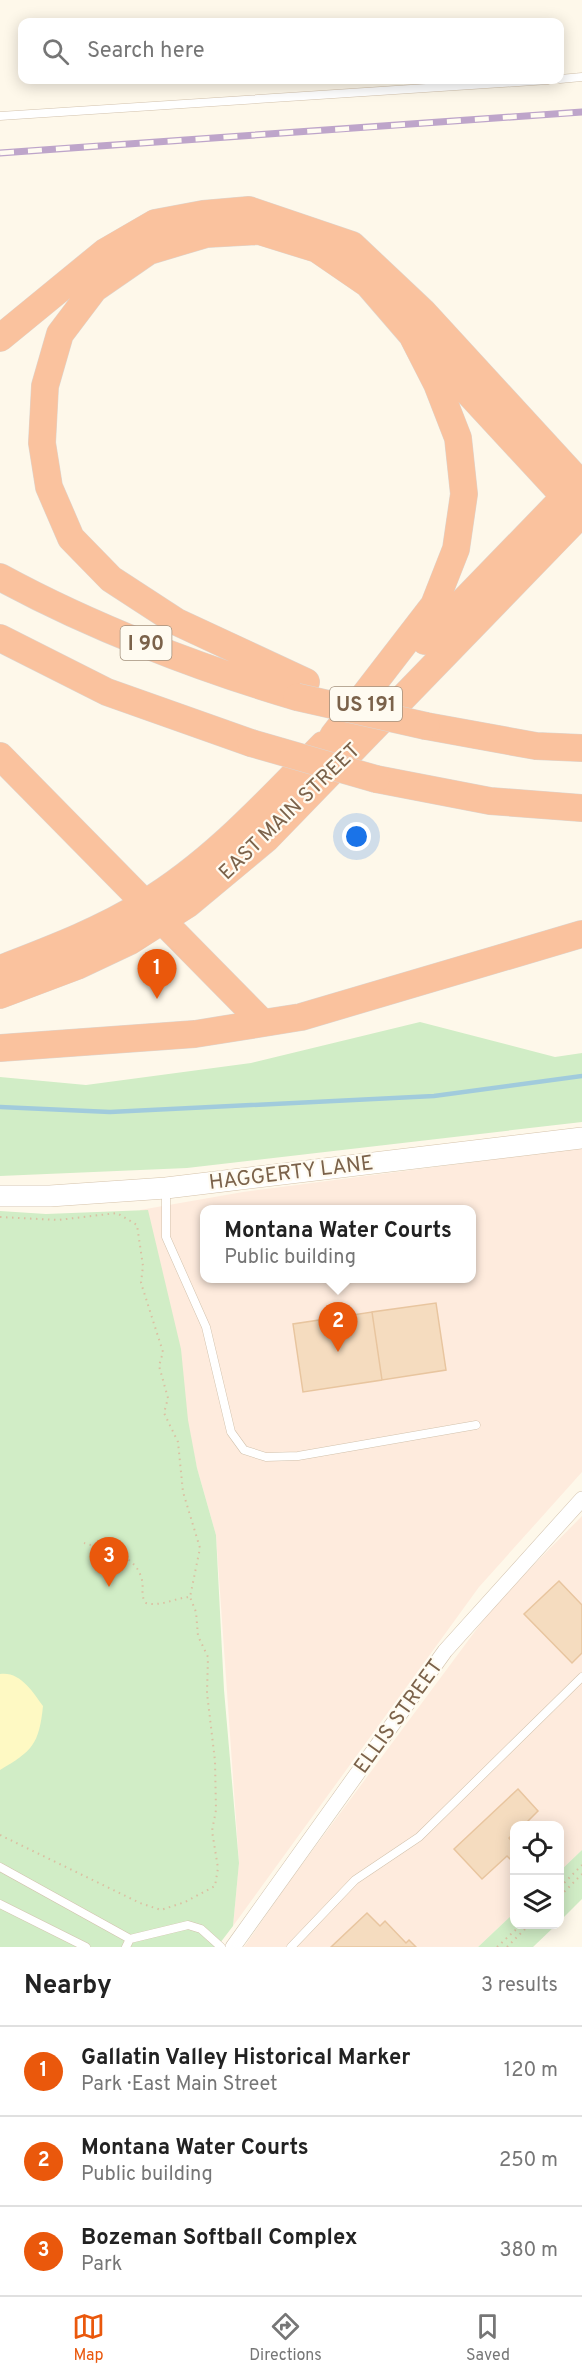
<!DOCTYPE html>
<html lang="en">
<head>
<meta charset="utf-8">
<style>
	:root { --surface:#fff; --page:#f2f2f2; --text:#222; --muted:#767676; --line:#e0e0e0; --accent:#ea580c }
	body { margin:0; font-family:Overpass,sans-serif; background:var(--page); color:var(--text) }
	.controls { position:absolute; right:18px; bottom:18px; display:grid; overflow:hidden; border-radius:12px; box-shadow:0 3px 15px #0003 }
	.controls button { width:54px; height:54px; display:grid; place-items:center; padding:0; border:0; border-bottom:2px solid var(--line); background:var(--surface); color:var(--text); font:30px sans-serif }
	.you { position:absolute; left:357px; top:837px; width:21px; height:21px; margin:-15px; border:4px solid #fff; border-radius:50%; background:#1a73e8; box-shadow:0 0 0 9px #1a73e833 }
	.badge { display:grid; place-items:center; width:39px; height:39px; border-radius:50%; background:var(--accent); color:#fff; font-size:20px; font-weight:700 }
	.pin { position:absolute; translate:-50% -50px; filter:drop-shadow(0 2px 3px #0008) }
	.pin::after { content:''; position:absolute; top:32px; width:21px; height:18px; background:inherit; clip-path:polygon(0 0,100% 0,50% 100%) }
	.popup { position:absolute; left:200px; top:1205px; width:276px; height:78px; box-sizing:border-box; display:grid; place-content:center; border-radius:12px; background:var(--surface); filter:drop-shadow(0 2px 4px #0005); font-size:20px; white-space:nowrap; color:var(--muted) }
	.popup b { font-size:22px; color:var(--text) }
	.popup::after { content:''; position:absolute; left:50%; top:100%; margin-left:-12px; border:12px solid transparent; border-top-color:var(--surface) }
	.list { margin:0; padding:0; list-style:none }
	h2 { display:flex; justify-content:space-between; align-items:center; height:78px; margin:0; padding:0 24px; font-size:26px }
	h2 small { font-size:20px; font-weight:400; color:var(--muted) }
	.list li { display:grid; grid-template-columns:39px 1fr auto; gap:18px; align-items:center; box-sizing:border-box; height:90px; padding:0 24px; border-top:2px solid var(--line) }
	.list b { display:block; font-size:22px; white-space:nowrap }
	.list p { margin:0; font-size:20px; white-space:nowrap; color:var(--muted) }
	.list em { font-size:20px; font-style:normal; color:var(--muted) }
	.icon { flex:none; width:33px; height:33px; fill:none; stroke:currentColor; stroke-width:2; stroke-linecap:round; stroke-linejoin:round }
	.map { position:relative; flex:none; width:582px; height:1947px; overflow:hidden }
	.search { position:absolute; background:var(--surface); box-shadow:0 3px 15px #0003; left:18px; right:18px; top:18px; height:66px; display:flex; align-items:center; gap:15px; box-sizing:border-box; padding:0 21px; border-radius:12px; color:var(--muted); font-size:22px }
	.sheet { height:348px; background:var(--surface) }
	nav { display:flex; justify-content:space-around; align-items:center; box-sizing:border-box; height:84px; border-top:2px solid var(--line); background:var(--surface); font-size:16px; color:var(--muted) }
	nav a { display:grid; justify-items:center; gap:3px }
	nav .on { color:var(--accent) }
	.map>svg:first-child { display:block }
	.commercial { fill:#feebdd; fill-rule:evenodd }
	.green { fill:#d1edc6 }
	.sand { fill:#fef9c3 }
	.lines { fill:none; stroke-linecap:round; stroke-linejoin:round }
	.stream { stroke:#a1cbdc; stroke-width:4.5 }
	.building { fill:#f5dcbf; stroke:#e8c59f; stroke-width:1.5 }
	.lane-casing { stroke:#d2c2ad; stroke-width:9 }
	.street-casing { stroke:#d2c2ad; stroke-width:16 }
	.secondary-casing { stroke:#d5c3ab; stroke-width:22 }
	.highway-casing { stroke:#ddd6d0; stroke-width:28 }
	.path { stroke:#dbbfa2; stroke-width:2; stroke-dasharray:1.5 4.5; stroke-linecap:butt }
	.lane { stroke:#fff; stroke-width:8 }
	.street { stroke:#fff; stroke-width:15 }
	.secondary { stroke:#fff; stroke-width:21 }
	.highway { stroke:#fac29e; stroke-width:27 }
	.rail-casing { stroke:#bea5ca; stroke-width:7 }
	.rail { stroke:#fffbf1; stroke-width:4.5; stroke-dasharray:14; stroke-linecap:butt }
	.highway-bridge-casing { stroke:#ddd6d0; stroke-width:28; stroke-linecap:butt }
	.highway-bridge { stroke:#fac29e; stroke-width:27 }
	.labels { text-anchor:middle; stroke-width:4.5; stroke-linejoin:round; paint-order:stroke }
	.shield { fill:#fffbf1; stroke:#a3907c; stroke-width:1.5 }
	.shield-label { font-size:20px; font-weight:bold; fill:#7b624a }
	.street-label { font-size:21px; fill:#7b624a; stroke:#fffbf1 }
</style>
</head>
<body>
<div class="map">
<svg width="582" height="1947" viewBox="0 0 582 1947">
	<rect width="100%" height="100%" fill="#fef8ea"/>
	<path class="commercial" d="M582,1148V1472L479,1587L233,1926L239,1863L216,1535L197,1468L140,1210L243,1192ZM204,1210H472V1278H204Z
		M582,1516V1850L560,1871V1826H514V1913L478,1947H244L289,1882L496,1603Z"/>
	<path class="green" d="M420,1022L555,1057L582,1053V1122L187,1168L0,1176V1077L86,1085L251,1063Z
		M148,1210L181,1349L188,1420L197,1468L216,1535L224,1690L239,1863L233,1926L217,1947H0V1211L46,1214Z
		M582,1850V1899L560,1921V1871Z
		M514,1913V1924L556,1925L533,1947H478Z"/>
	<path class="sand" d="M0,1674C20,1671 33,1692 43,1706C39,1745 32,1751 0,1770Z"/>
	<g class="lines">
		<path class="stream" d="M0,1107L110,1112L434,1096L582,1076"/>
	</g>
	<path class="building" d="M436,1303L446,1370L382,1380L372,1312Z
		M372,1312L382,1380L303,1392L293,1324Z
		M559,1581L582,1605V1653L572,1663L524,1614Z
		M518,1789L538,1811L523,1826H514V1833L509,1838L514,1844V1854L510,1859L507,1856L482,1879L454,1849Z
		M367,1913L380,1926L385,1921L406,1943L409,1940L416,1947H331Z"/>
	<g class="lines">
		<g class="lane-casing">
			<path id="lane" d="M560,79L582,77
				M0,116L548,80
				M166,1191V1237L206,1327L231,1432L244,1450L266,1457L298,1456L476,1425
				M0,1867L130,1939L188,1925L201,1929L221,1947
				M0,1904L86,1947
				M126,1947L130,1939
				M291,1947L355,1880L419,1837L582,1677"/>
		</g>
		<g class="street-casing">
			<path id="street" d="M233,1947L445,1651L582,1499"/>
		</g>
		<g class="secondary-casing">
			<path id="secondary" d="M0,1196H50L166,1188L582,1138"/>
		</g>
		<g class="highway-casing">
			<path id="highway" d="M0,338L105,252L155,223L203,214L249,210L352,245L423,312L582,485
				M430,351L577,510
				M0,577C90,626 198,668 297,697
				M0,638L107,692L251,743
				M425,641L579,482
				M306,682L177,622L111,579L71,538L49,487L42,443L45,386L60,334L94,289L149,251L206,234L259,231L317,249L368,284L412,335L437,384L458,438L464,494L456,549L434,605L333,736
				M426,726L536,746L582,748
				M0,756L263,1023
				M376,779L490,801L582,808
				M0,969C49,950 100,931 145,903C213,862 268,801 323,745
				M0,995L77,966L130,941L188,904L266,839L582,513
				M0,1048L195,1034L301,1017L582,934"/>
		</g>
		<path class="path" d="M0,1217L58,1220L117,1213L137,1225L143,1266L141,1283L163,1352L159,1366L168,1398L164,1413L178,1442L183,1492L200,1548L190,1597C174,1598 161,1607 146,1603C140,1595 144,1589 142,1580C136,1554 107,1550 84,1543
			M0,1835L140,1903L161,1910L185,1902L215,1886L218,1868L212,1831L216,1810L215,1761L207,1693L208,1657L198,1636L196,1612L190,1597
			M560,1887L582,1865
			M560,1896L582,1874
			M497,1947L522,1924
			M507,1947L530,1924"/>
		<use href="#lane" class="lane"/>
		<use href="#street" class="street"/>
		<use href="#secondary" class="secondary"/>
		<use href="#highway" class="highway"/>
		<g class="rail-casing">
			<path id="rail" d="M0,153L582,112"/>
		</g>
		<use href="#rail" class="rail"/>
		<g class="highway-bridge-casing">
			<path id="highway-bridge" d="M297,697L426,726
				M251,743L376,779"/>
		</g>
		<use href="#highway-bridge" class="highway-bridge"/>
	</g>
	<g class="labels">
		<g class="shield">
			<rect x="120.5" y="626" width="51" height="34" rx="4.5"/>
			<rect x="330" y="687" width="72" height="34" rx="4.5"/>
		</g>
		<g class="shield-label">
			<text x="146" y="650">I 90</text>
			<text x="366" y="711">US 191</text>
		</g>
		<g class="street-label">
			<text transform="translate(289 811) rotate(-44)" y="7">EAST MAIN STREET</text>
			<text transform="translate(291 1172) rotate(-7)" y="7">HAGGERTY LANE</text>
			<text transform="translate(398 1716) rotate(-54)" y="7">ELLIS STREET</text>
		</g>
	</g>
</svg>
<div class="controls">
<button><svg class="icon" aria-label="locate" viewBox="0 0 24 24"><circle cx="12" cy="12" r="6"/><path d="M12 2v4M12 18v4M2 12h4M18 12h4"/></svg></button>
<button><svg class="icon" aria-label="layers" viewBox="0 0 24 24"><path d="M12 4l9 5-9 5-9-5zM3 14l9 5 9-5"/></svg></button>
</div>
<div class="you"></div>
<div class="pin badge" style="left:157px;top:999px">1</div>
<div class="pin badge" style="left:338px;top:1352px">2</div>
<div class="popup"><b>Montana Water Courts</b>Public building</div>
<div class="pin badge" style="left:109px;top:1587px">3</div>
<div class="search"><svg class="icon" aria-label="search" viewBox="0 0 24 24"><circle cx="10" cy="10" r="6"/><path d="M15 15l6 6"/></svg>Search here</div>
</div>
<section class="sheet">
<h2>Nearby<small>3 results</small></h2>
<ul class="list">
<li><span class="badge">1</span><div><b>Gallatin Valley Historical Marker</b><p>Park · East Main Street</p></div><em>120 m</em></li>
<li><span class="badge">2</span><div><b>Montana Water Courts</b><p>Public building</p></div><em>250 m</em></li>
<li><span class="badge">3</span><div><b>Bozeman Softball Complex</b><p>Park</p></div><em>380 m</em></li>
</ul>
</section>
<nav>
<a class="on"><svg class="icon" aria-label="map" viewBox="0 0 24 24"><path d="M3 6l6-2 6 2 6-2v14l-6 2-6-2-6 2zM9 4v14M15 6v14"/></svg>Map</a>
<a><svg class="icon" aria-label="directions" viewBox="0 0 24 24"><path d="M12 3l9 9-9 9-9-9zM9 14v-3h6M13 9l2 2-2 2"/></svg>Directions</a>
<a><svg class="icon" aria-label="saved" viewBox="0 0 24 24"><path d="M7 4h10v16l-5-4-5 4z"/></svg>Saved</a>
</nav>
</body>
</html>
